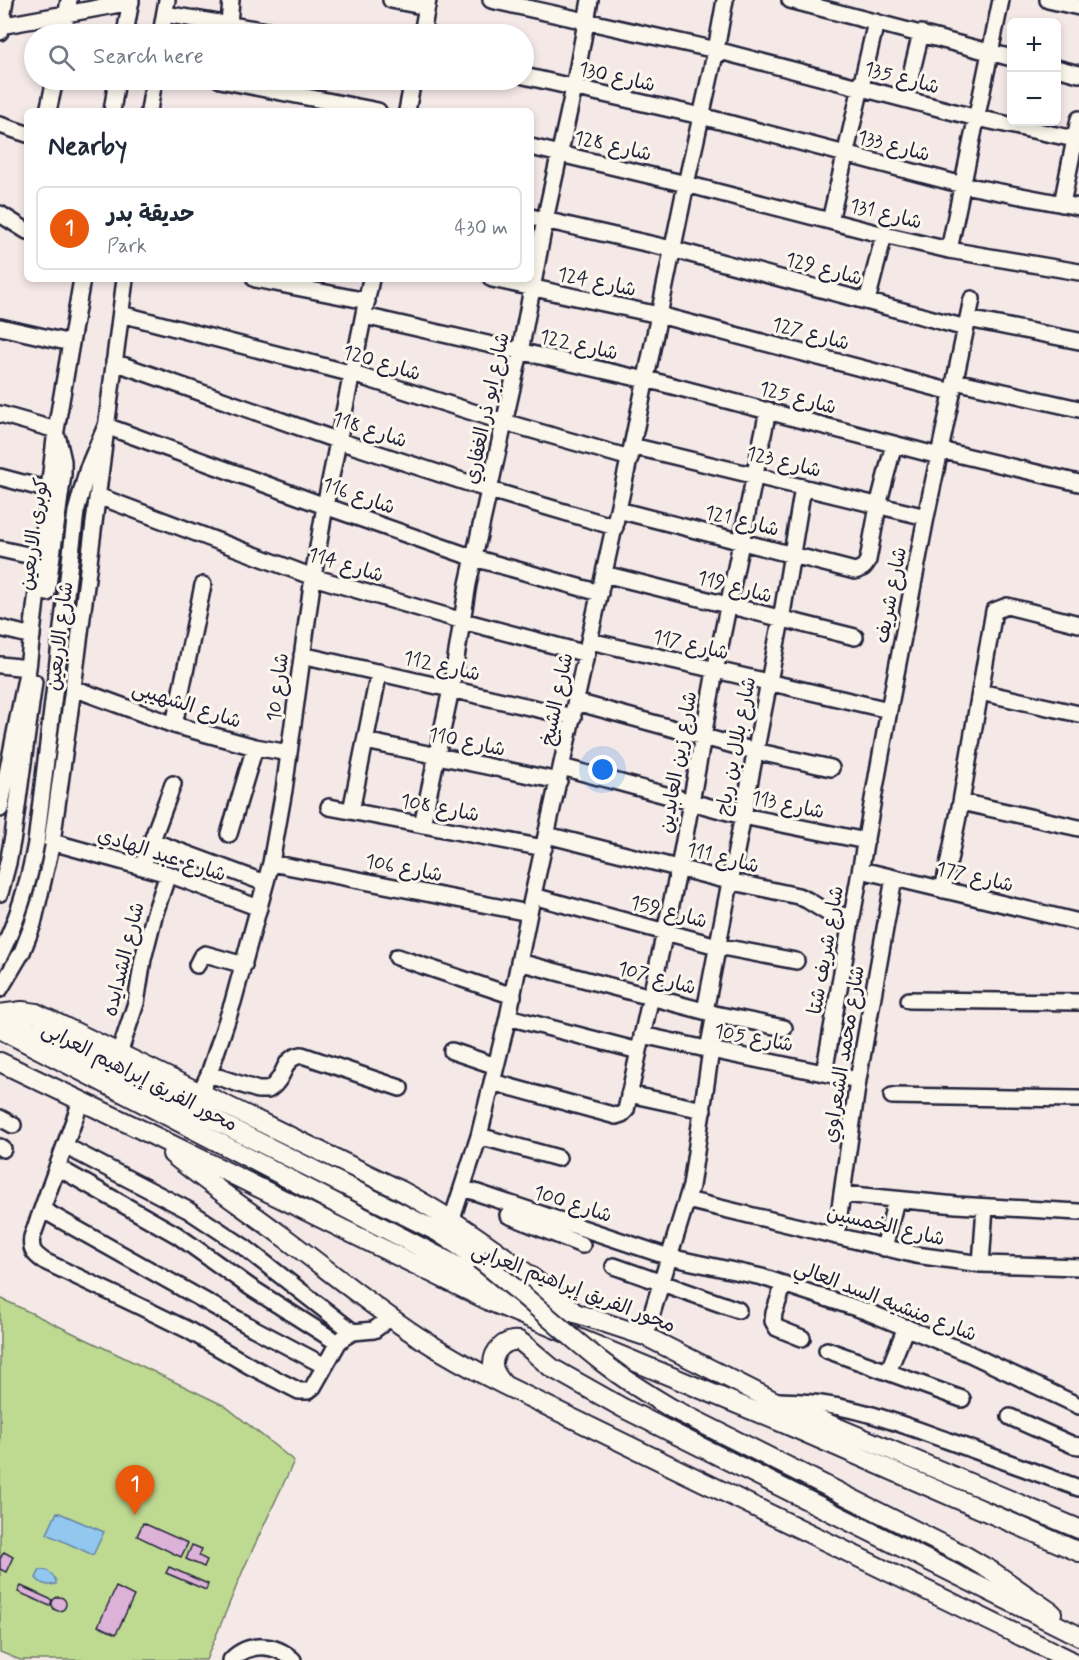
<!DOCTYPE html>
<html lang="en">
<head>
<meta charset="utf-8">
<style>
	:root { --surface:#fff; --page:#f2f2f3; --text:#1f2937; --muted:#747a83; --line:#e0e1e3; --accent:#ea580c }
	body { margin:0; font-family:Mynerve,"Playpen Sans Arabic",sans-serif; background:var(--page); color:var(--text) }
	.controls { position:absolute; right:18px; top:18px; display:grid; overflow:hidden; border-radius:9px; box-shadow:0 3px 9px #0003 }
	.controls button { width:54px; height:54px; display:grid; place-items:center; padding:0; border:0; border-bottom:2px solid var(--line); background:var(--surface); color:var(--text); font:30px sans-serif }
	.you { position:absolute; left:603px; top:770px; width:21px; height:21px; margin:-15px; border:4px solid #fff; border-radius:50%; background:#1a73e8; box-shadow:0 0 0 9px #1a73e833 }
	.badge { display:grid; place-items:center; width:39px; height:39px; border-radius:50%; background:var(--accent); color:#fff; font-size:20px; font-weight:700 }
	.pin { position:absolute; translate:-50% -50px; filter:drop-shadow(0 2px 3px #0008) }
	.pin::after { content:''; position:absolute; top:32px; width:21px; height:18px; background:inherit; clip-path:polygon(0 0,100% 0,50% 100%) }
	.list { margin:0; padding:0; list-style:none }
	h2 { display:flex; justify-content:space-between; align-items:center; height:78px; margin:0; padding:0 24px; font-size:26px }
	h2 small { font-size:20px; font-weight:400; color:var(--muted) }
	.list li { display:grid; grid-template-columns:39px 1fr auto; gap:18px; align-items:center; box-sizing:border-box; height:84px; margin:0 12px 12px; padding:0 12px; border:2px solid var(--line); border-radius:9px }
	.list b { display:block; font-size:22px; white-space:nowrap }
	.list p { margin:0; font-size:20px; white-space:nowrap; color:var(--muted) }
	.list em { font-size:20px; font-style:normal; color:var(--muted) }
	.icon { flex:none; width:33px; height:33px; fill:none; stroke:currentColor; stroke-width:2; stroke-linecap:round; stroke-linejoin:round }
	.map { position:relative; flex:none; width:1079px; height:1660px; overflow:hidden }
	.search { position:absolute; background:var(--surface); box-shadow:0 3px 9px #0003; left:24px; top:24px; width:510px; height:66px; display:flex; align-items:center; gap:15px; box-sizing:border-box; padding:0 21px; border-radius:33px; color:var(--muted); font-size:22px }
	.panel { position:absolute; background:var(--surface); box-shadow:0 3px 9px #0003; left:24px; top:108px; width:510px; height:174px; border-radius:9px }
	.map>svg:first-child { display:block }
	.green { fill:#beda91; stroke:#707e66; stroke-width:1.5 }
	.water { fill:#92c7ef; stroke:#6585a7; stroke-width:1.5 }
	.building { fill:#ddb2d8; stroke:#22223b; stroke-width:1.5 }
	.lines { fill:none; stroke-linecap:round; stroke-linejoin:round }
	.minor-casing { stroke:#22223b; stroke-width:20 }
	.major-casing { stroke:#22223b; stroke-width:22 }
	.minor { stroke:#fbf7ec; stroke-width:15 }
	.major { stroke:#fbf7ec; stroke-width:18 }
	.minor-bridge-casing { stroke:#22223b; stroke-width:20; stroke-linecap:butt }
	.major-bridge-casing { stroke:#22223b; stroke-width:22; stroke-linecap:butt }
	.minor-bridge { stroke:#fbf7ec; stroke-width:15 }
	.major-bridge { stroke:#fbf7ec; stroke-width:18 }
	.labels { text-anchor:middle; stroke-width:6; stroke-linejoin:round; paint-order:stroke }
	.street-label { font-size:20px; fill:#22223b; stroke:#fbf7ec }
</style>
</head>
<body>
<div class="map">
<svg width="1079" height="1660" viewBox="0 0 1079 1660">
	<rect width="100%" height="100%" fill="#f5e9e8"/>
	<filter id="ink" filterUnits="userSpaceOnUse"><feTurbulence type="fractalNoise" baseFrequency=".0167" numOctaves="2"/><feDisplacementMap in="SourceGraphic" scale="12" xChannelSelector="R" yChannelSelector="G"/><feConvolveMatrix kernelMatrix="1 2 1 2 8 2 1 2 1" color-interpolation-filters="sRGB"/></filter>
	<g filter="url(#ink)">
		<path class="green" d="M0,1298L225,1406L294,1461L244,1568L206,1660H20L0,1652Z"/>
		<path class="water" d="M57,1512L104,1532L93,1555L47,1534Z
			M40,1570C49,1569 53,1574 56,1581V1584C47,1586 42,1585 36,1578Z"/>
		<path class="building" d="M143,1523L188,1543L181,1557L137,1536Z
			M192,1545L202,1549L199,1556L207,1560L204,1567L186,1559Z
			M4,1552L13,1557L6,1572L0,1569V1559Z
			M169,1567L208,1584L206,1590L166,1573Z
			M21,1586L52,1600L50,1606L18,1592Z
			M116,1587L134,1596L116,1634L98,1626Z
			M52 1604a7 7 0 1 1 14 0a7 7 0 1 1-14 0Z"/>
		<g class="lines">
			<g class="minor-casing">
				<path id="minor" d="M391,0L427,7
					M491,0L716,50L977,118L1079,140
					M790,0L1012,58
					M1048,0L1079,7
					M165,14L285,34
					M229,24L231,0
					M0,26L131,2
					M0,32L5,0
					M63,34L69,0
					M125,34L131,0
					M161,34L167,0
					M422,34L428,0
					M1056,68L1079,74
					M524,76L701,116L963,185L1079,207
					M220,80L378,111
					M905,99L921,33
					M48,111L55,80
					M112,111L117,80
					M149,111L154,80
					M407,111L413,80
					M0,125L27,134
					M531,147L686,184L884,235L949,250L1079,272
					M1062,204L1079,119
					M0,214L27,231
					M531,217L672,249L966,328
					M830,221L876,22
					M949,250L1001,0
					M255,279L367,301
					M492,279L659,315L952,392
					M867,301L884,235
					M121,314L353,374L504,422L630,458
					M364,316L646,380
					M968,319L1079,341
					M0,327L71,343
					M114,362L339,441L490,490L615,527
					M646,379L939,456
					M955,381L1079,409
					M0,414L56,430
					M632,446L926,517
					M940,450L1079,483
					M0,477L49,490
					M98,496L313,577L463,621L587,654
					M618,510L855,571C862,569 865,567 868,560L878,506L894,444
					M0,549L41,558
					M604,574L855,637
					M47,593L63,474V461L58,439
					M0,628L32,636
					M590,641L889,710
					M302,655L573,717
					M0,665L28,668
					M73,688L174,725L255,747L289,753
					M980,692L1079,714
					M576,702L755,751L831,768
					M174,725L203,585
					M365,741L559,781
					M562,767L743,816L866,841
					M961,802L1079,828
					M329,807L544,848
					M0,809L28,668L56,430L82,279
					M351,811L379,672
					M422,825L451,689L468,584L520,352L545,220L574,88L590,0
					M229,834L255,747
					M547,835L729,881L798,896L807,900L828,913L852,917
					M152,841L265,883
					M52,842L168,874L259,908
					M36,843L76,512L88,468L106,426L325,506L474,558L600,593
					M271,863L529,913
					M142,867L173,784
					M861,870L1079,922
					M943,890L961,802L994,611L1007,606L1079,624
					M0,893L8,863L13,836L34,682
					M533,896L717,946L796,961
					M397,957L513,996
					M519,962L715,1014L784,1028
					M197,965L201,957L205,954L244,965
					M0,989L22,952L33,924L52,842L73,688L125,279
					M909,1000L1079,1002
					M705,1011L781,620L803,487
					M508,1017L639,1051
					M642,1035L711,1050L858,1080
					M708,1050L715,1014
					M452,1051L496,1066
					M119,1054L136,1003L143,959L154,916L168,874
					M824,1073L889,710L926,517L972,299
					M209,1074L258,1090H268C271,1088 274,1086 276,1083C287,1071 283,1058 302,1055L400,1088
					M492,1082L616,1116L622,1114L626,1110L679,868L715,671L768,410
					M200,1093L209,1074L233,1002L271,863L284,790L313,577L325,506L371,279
					M629,1094L703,1110
					M892,1096L1079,1099
					M81,1101L32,1237C30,1250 34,1254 44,1261L139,1306L188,1330L250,1366L299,1391H308L313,1387L338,1343L343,1338L353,1332L374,1330L391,1317
					M0,1118L13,1125
					M479,1136L558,1158
					M65,1146L188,1210L244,1247L353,1332
					M0,1147L3,1149
					M57,1167L177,1235L250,1287L338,1343
					M463,1188L669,1257L762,1277L868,1312L968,1353L1079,1406
					M843,1194L956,1205L1079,1212
					M687,1200L916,1255L981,1264L1079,1267
					M43,1210L253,1328L325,1366
					M508,1215L582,1245
					M452,1219L479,1136L508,1017L529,913L632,446L686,184L716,50L725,0
					M836,1236L858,1080L894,878
					M884,1248L896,1200
					M981,1264L985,1207
					M614,1266L738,1310
					M784,1284L774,1313L773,1321L777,1328L802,1338
					M645,1336L691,1186L711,1050
					M827,1350L962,1399
					M888,1372L906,1327
					M778,1401C842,1401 887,1419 946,1440C990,1456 1035,1472 1079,1488
					M1010,1417L1073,1445L1079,1446
					M231,1660C249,1642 275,1643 293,1660"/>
			</g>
			<g class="major-casing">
				<path id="major" d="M0,1014L22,1011L36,1013L400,1190C462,1223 517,1264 571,1309
					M2,1028C19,1027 34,1030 49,1037L438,1232L479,1259
					M0,1029L480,1278L527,1297L645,1336L774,1401L1079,1529
					M0,1062L148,1133L489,1301L783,1423L1079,1552
					M172,1154C207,1183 245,1208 281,1235C327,1269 370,1305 417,1336C445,1354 474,1370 504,1385L1070,1660
					M504,1385C499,1379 493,1372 493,1364C493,1351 505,1339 519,1341C524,1343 545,1363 552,1368L623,1408L1079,1636
					M671,1408L964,1555L993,1572L1052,1613"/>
			</g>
			<use href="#minor" class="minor"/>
			<use href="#major" class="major"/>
			<g class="minor-bridge-casing">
				<path id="minor-bridge" d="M0,955C18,919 29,882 36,843"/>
			</g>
			<g class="major-bridge-casing">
				<path id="major-bridge" d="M479,1259C521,1292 560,1329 602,1362C624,1379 647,1394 671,1408"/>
			</g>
			<use href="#minor-bridge" class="minor-bridge"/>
			<use href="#major-bridge" class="major-bridge"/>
		</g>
	</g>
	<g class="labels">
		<g class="street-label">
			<text transform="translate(617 76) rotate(13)" y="7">شارع 130</text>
			<text transform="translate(902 77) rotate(15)" y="7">شارع 135</text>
			<text transform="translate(613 145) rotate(13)" y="7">شارع 128</text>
			<text transform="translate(894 145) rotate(15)" y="7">شارع 133</text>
			<text transform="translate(886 213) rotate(14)" y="7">شارع 131</text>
			<text transform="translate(824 268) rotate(15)" y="7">شارع 129</text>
			<text transform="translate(597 281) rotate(12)" y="7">شارع 124</text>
			<text transform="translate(811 333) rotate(15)" y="7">شارع 127</text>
			<text transform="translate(579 344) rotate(13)" y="7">شارع 122</text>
			<text transform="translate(382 362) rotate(17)" y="7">شارع 120</text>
			<text transform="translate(798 397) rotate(15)" y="7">شارع 125</text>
			<text transform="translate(486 408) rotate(-78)" y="7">شارع ابو ذر الغفاري</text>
			<text transform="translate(370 429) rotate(18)" y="7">شارع 118</text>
			<text transform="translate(784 461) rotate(14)" y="7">شارع 123</text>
			<text transform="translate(359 495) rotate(19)" y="7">شارع 116</text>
			<text transform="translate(742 520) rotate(14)" y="7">شارع 121</text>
			<text transform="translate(33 534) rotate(-82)" y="7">كوبرى الاربعين</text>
			<text transform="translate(346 564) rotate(17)" y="7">شارع 114</text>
			<text transform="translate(735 586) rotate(15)" y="7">شارع 119</text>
			<text transform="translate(890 595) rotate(-79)" y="7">شارع شريف</text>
			<text transform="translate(59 636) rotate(-83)" y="7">شارع الاربعين</text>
			<text transform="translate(691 644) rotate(13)" y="7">شارع 117</text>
			<text transform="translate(442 665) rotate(13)" y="7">شارع 112</text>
			<text transform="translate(277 687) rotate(-83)" y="7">شارع 10</text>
			<text transform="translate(556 699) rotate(-78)" y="7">شارع الشيخ</text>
			<text transform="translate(187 704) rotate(18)" y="7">شارع الشهيبى</text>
			<text transform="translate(467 741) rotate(12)" y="7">شارع 110</text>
			<text transform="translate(735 746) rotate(-79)" y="7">شارع بلال بن رباح</text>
			<text transform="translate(677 762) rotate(-80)" y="7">شارع زين العابدين</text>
			<text transform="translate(788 804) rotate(12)" y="7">شارع 113</text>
			<text transform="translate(440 807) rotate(11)" y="7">شارع 108</text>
			<text transform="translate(162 854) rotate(18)" y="7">شارع عبد الهادي</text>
			<text transform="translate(723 857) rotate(14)" y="7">شارع 111</text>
			<text transform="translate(404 867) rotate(11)" y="7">شارع 106</text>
			<text transform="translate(975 876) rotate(13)" y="7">شارع 177</text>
			<text transform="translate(669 911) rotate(15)" y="7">شارع 159</text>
			<text transform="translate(825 950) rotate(-80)" y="7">شارع شريف شتا</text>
			<text transform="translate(123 959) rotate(-76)" y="7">شارع الشدايده</text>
			<text transform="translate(657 977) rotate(15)" y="7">شارع 107</text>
			<text transform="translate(754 1037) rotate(11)" y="7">شارع 105</text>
			<text transform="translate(843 1054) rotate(-81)" y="7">شارع محمد الشعراوي</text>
			<text transform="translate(140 1076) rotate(27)" y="7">محور الفريق إبراهيم العرابى</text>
			<text transform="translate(573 1203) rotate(18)" y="7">شارع 100</text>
			<text transform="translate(886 1225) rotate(13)" y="7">شارع الخمسين</text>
			<text transform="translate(574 1287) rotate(21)" y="7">محور الفريق إبراهيم العرابى</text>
			<text transform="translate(886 1300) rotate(21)" y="7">شارع منشيه السد العالي</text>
		</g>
	</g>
</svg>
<div class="controls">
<button>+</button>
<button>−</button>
</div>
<div class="you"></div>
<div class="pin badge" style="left:135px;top:1515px">1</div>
<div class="search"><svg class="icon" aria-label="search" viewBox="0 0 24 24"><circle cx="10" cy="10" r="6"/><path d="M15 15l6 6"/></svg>Search here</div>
<section class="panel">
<h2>Nearby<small></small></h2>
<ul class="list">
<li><span class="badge">1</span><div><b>حديقة بدر</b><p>Park</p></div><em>430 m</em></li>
</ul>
</section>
</div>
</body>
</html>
